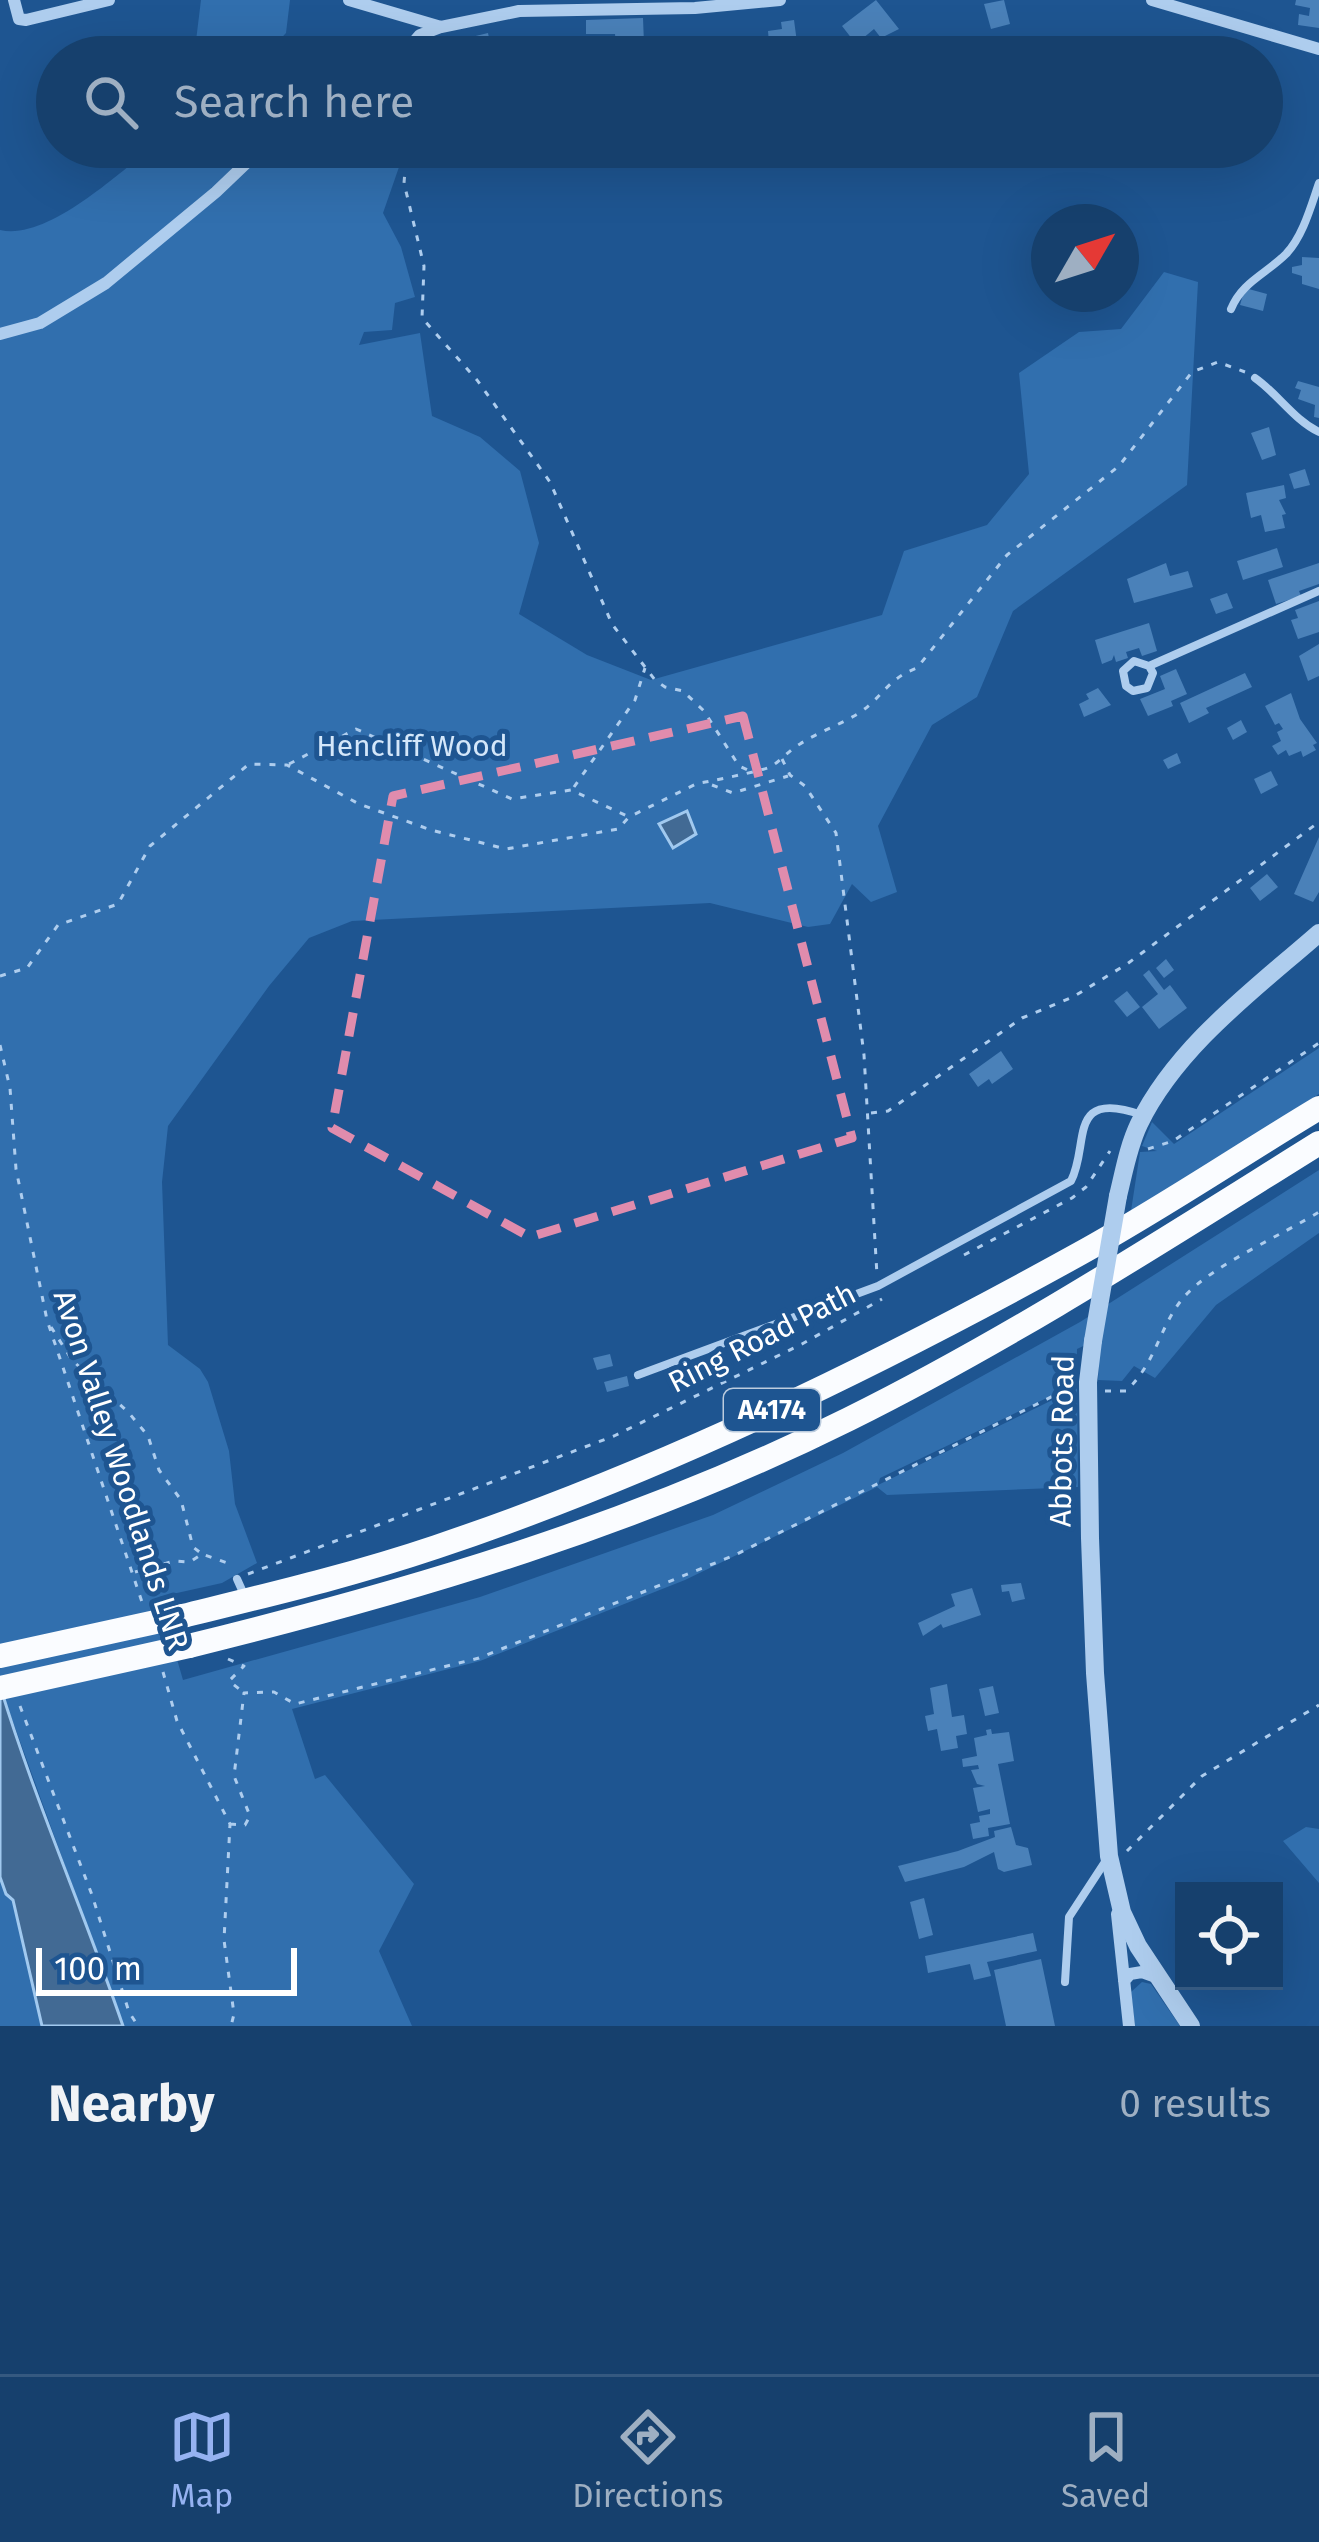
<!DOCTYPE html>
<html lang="en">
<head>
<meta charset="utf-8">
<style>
	:root { --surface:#16406d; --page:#1f4772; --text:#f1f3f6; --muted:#9eafc2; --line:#355980; --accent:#95b2f1 }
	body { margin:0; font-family:"Fira Sans",sans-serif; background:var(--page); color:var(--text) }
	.controls { position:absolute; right:36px; bottom:36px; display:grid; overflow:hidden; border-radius:0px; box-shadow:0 12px 48px #0002 }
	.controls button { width:108px; height:108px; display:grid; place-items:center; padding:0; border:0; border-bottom:3px solid var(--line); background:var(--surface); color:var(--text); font:60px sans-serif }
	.compass { position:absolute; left:1031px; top:204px; width:108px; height:108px; border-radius:50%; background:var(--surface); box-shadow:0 12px 48px #0002; rotate:51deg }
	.scale { position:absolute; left:36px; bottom:30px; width:261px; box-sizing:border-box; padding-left:12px; border:6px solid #fff; border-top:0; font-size:33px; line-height:42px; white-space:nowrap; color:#fff; -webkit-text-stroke:9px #1e5591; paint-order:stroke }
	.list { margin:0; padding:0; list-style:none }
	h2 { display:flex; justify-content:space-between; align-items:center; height:156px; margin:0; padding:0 48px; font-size:51px }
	h2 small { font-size:39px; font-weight:400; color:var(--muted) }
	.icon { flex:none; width:66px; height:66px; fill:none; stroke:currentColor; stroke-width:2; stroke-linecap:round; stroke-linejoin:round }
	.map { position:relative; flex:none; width:1319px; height:2026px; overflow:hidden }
	.search { position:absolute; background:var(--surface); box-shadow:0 12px 48px #0002; left:36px; right:36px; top:36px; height:132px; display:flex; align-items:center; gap:30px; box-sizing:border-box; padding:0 42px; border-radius:66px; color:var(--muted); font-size:45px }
	.sheet { height:348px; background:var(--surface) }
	nav { display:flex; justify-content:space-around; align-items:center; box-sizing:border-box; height:168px; border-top:3px solid var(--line); background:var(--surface); font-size:33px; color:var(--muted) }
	nav a { display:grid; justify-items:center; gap:6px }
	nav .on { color:var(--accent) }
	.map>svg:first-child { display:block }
	.green { fill:#316fae }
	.water { fill:#426a94; stroke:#a1c9ef; stroke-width:3 }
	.building { fill:#4a81b9 }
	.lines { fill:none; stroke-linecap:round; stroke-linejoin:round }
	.path { stroke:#aecdee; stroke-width:3; stroke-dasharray:6 9; stroke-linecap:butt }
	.service { stroke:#aecdee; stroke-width:8 }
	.minor { stroke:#aecdee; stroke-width:12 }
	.tertiary { stroke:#aecdee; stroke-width:18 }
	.trunk { stroke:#fafcff; stroke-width:24 }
	.tertiary-bridge { stroke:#aecdee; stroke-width:18 }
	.trunk-bridge { stroke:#fafcff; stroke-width:24 }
	.marked { fill:none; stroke:#e08cad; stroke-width:9; stroke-dasharray:24 15; stroke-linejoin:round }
	.labels { text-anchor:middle; stroke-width:10; stroke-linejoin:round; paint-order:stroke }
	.shield { fill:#1e5591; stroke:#bcccde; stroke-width:3 }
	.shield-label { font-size:27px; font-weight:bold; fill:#fff }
	.park-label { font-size:30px; fill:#d4e7fa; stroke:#1e5591 }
	.street-label { font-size:30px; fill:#fff; stroke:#1e5591 }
</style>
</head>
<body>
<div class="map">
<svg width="1319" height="2026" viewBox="0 0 1319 2026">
	<rect width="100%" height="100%" fill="#1e5591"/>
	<path class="green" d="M201,0H290L286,33L268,52L269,57H194Z
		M153,147H406L383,213L401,247L415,297L395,303L392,330L364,332L359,345L420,333L432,416L480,437L520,471L539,543L519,614L587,655L651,680L882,615L904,551L987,525L1029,474L1019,373L1079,332L1121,329L1164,272L1198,282L1187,485L1013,611L977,697L932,725L878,826L897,892L871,902L852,884L830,924L808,927L710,903L352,921L309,938L269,986L168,1126L162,1182L168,1345L200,1369L208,1382L229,1451L235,1504L257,1563L222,1583L159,1597L183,1680L480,1597L713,1515L843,1453L1080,1322L1319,1170V1233L1216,1305L1155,1378L1134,1366L1122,1381L1098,1380L1100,1338L1077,1349L1076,1384L880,1478L878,1485L1077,1388L1078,1487L887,1495L877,1487L685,1580L480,1661L292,1709L315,1779L325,1775L414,1884L379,1951L412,2026H123L0,1686V230C47,241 117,174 153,147Z
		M1319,1048V1094L1131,1211L1140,1152L1157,1151L1142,1146L1152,1122L1174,1144Z
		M1306,1827L1319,1829V1883L1283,1841Z
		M0,1877L6,1894L13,1900L42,2026H0Z
		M1142,1982L1151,1984L1180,2026H1135L1131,1992Z"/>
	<path class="water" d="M687,811L696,834L673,848L659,824Z
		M0,1686C35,1801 84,1912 123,2026H42L13,1900L6,1894L0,1877Z"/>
	<path class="building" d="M876,0L899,29L881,38L874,29L856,44L842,26Z
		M1004,0L1010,24L991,29L984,4Z
		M1296,0H1319V28L1298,25L1299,14L1309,16L1310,8L1295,5Z
		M643,18L644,44H616L615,34H586V20Z
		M794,20L798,50L793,51L794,57H786L785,53L770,55L768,31L782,29L781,22Z
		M488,33L491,47L450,56L447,43Z
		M648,147H658L663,163L654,166Z
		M1302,257L1319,258V289L1302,284V276L1292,273V267L1302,265Z
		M1245,288L1267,294L1263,311L1240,305Z
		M1298,381L1319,387V418L1314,417L1315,405L1298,399L1301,390L1295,388Z
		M1269,427L1276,455L1262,460L1251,433Z
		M1305,469L1310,485L1294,489L1289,474Z
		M1284,485L1286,498L1279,500L1286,514L1282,515L1285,528L1265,532L1261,515L1251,518L1246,493Z
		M1277,548L1283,567L1243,580L1237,561Z
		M1166,563L1170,576L1188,571L1193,587L1134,603L1127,579Z
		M1319,563V584L1299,591L1301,596L1276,604L1268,580Z
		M1227,593L1233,608L1216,614L1210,599Z
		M1319,601V632L1298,639L1291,620L1298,618L1295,610Z
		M1149,623L1157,651L1142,656L1139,648L1126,652L1128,658L1116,662L1114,655L1112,660L1102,664L1095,640Z
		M1319,644V676L1308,681L1299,656Z
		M1176,669L1187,694L1171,701L1173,706L1148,716L1140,699L1165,689L1160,676Z
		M1245,673L1252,687L1206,708L1209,713L1189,723L1180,703Z
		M1098,688L1111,705L1084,717L1079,704L1089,699L1086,694Z
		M1291,693L1300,719L1317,743L1313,745L1316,750L1303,757L1301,751L1289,756L1286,750L1278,755L1272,746L1281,741L1277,732L1283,729L1279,723L1275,725L1265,706Z
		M1241,720L1247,732L1233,740L1227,728Z
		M1177,753L1181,763L1168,769L1163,760Z
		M1271,771L1278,785L1261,794L1254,779Z
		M1319,837V892L1313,902L1294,894Z
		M1267,874L1278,887L1260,901L1250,888Z
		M1166,959L1174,970L1164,978L1156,968Z
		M1149,970L1164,990L1170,985L1187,1008L1159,1029L1142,1007L1158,994L1143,975Z
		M1127,991L1140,1007L1127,1017L1114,1001Z
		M1001,1051L1013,1069L992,1084L989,1079L978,1087L969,1074Z
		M610,1354L613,1366L597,1370L593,1358Z
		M627,1376L629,1386L607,1392L604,1382Z
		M1021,1583L1025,1599L1012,1602L1009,1591L1002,1592L1001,1585Z
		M972,1588L981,1615L943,1628L941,1624L923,1636L918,1623L955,1606L951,1594Z
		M947,1684L952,1717L964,1715L967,1734L956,1736L958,1748L941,1751L937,1729L928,1731L925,1716L934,1714L930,1688Z
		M993,1686L999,1713L985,1716L979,1689Z
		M991,1729L992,1734L1009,1732L1014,1761L998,1764L1010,1824L988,1828L989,1836L973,1839L970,1824L980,1822L979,1816L990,1814V1809L978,1812L973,1788L985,1786L977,1784L971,1770L979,1769L978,1765L963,1767L962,1759L977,1756L974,1738L987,1735L986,1730Z
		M1011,1827L1016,1845L1028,1848L1032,1865L1004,1872L998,1869L994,1852L964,1867L905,1882L898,1866L958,1851L995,1837L994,1831Z
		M924,1898L933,1935L919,1939L910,1902Z
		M1033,1933L1037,1951L987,1962L991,1976L974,1980L970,1964L928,1973L925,1956Z
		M1041,1959L1055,2026H1006L994,1970Z"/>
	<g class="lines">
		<path class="path" d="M407,147L404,183L424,266L422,318L477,380L550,482L612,624L655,680L665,687L683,691L704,711L739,766L752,772
			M782,759L790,775L805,786L836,833L864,1055L877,1275
			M289,764L356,729L512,799L571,790L627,816
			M712,785L733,793L788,776
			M574,787L635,700L645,668
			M0,976L27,968L58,925L118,904L150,846L249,764L287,765L359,804L431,830L506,849L618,829L629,817L698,783C704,783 765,770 770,767C781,761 789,750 800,744C818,732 840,725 859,713C883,697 887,679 917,668L1007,555L1119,466L1192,372L1218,362L1245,372
			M0,1045L10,1088L16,1169L47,1320L143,1605
			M871,1113L888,1111L1022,1018L1073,997L1127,964L1319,822
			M1148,1149L1173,1141L1319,1043
			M964,1255L1072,1198L1086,1187L1110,1151
			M51,1327L72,1360L129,1413L148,1436L159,1470L181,1500L193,1547L202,1554
			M1105,1391H1126C1157,1362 1159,1326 1184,1297C1211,1266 1282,1235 1319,1212
			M135,1572L174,1561L190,1562L202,1554L233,1565
			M248,1574L614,1436L802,1344L882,1299
			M228,1659L244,1666L229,1681L243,1692
			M163,1672L177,1721L230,1824L224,1940L234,2014L231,2026
			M20,1706L92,1895L129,2012L138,2026
			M230,1824L245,1825L250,1816L234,1776L244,1693L274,1692L295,1704L479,1658L735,1555L1069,1388
			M1127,1851L1202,1776L1319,1705"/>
		<path class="service" d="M1231,309C1242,282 1266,274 1286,254C1303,236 1311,206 1319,183
			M1255,378C1278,394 1294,420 1319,432
			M1149,666L1153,673L1147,688L1133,691L1126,686L1123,671L1134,661L1149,666L1319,591
			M638,1375L878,1286L1071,1181C1090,1145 1066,1088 1142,1115
			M237,1579L246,1599
			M1065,1982L1069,1917L1105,1862"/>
		<path class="minor" d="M14,0L19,19L26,20L109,0
			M349,0L441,27L519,11L695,8L780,0
			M1152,0L1319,49
			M401,57L420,35L441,27
			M0,334L40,323L106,283L216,192L263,147
			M1117,1914L1129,2026
			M1124,1981L1130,1974L1142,1972L1156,1977"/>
		<path class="tertiary" d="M1118,1196C1124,1172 1128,1147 1139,1124C1177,1046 1255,989 1319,933
			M1093,1341L1088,1382L1090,1538L1095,1673L1109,1856L1122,1912L1138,1946L1191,2026"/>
		<path class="trunk" d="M183,1616C268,1595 353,1575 436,1547C659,1472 873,1368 1079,1254C1161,1209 1239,1156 1319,1108
			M189,1646C417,1590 638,1524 849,1419C1012,1338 1165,1239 1319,1143"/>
		<path class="tertiary-bridge" d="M1093,1341L1118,1196"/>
		<path class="trunk-bridge" d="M0,1656L183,1616
			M0,1688L189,1646"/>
	</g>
	<path class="marked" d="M743,716L852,1138L530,1237L332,1128L393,796Z"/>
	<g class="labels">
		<rect class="shield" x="724" y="1389" width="96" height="42" rx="9"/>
		<g class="shield-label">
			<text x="772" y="1419">A4174</text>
		</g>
		<g class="park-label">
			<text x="412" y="756">Hencliff Wood</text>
		</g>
		<g class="street-label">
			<text transform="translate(762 1338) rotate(-27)" y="10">Ring Road Path</text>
			<text transform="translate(1062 1441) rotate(-89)" y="10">Abbots Road</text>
			<text transform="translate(121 1470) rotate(72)" y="10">Avon Valley Woodlands LNR</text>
		</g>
	</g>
</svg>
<div class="controls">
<button><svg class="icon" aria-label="locate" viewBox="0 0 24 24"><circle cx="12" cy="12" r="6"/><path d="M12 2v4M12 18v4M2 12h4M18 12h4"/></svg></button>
</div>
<svg class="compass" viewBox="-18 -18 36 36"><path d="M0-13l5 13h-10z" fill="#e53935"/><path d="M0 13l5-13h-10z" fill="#9eafc2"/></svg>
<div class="scale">100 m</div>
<div class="search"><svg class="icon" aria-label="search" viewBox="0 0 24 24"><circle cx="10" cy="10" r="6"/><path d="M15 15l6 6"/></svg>Search here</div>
</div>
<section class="sheet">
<h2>Nearby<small>0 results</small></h2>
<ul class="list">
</ul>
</section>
<nav>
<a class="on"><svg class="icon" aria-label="map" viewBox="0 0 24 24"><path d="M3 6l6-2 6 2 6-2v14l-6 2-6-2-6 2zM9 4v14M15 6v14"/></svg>Map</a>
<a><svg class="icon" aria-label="directions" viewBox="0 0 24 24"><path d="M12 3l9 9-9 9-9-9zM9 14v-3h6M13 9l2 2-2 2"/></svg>Directions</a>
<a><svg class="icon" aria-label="saved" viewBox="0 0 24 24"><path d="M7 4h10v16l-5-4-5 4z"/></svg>Saved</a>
</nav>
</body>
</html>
